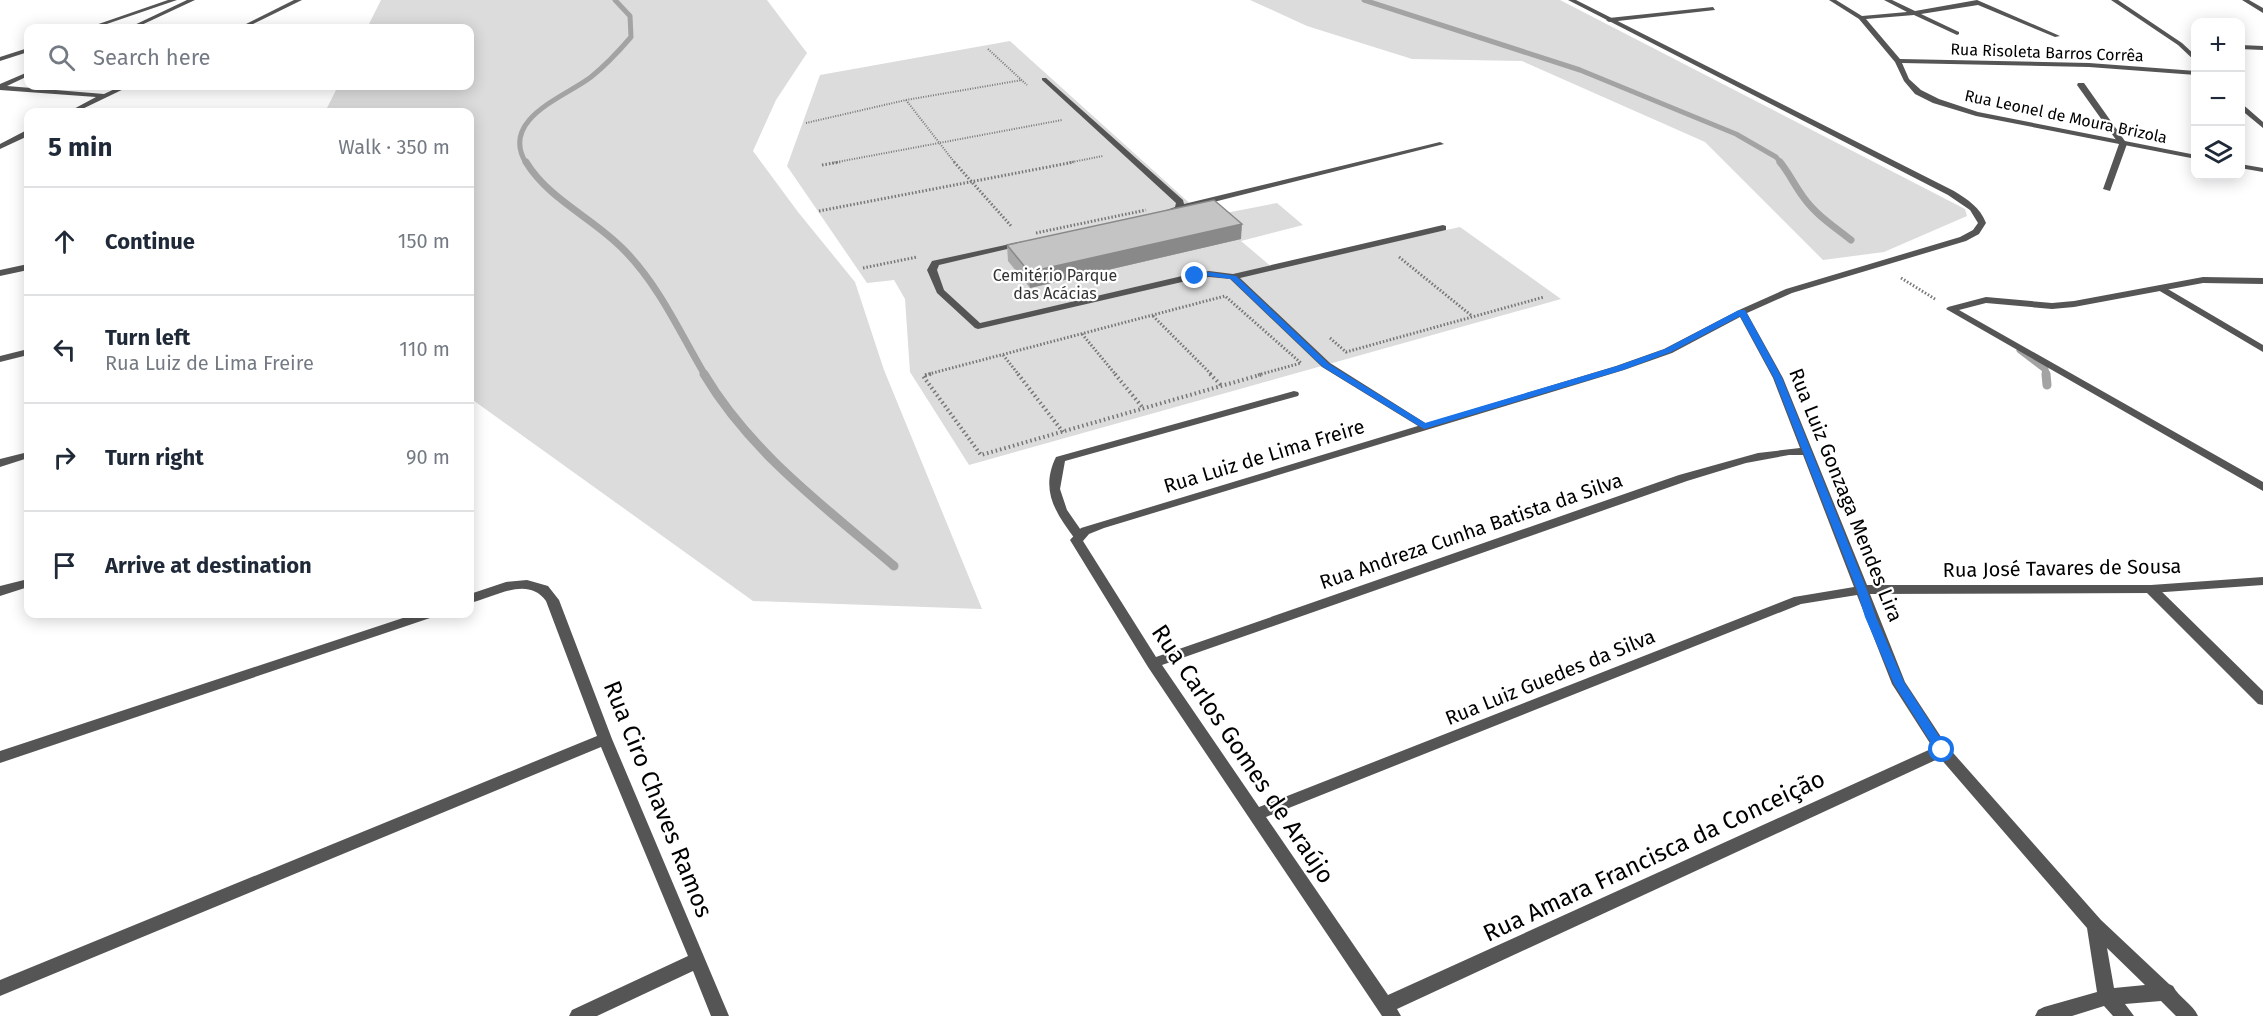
<!DOCTYPE html>
<html lang="en">
<head>
<meta charset="utf-8">
<style>
	:root { --surface:#fff; --page:#f6f6f7; --text:#1f2937; --muted:#747a83; --line:#e0e1e3 }
	body { margin:0; font-family:"Fira Sans",sans-serif; background:var(--page); color:var(--text) }
	.controls { position:absolute; right:18px; top:18px; display:grid; overflow:hidden; border-radius:12px; box-shadow:0 3px 15px #0003 }
	.controls button { width:54px; height:54px; display:grid; place-items:center; padding:0; border:0; border-bottom:2px solid var(--line); background:var(--surface); color:var(--text); font:30px sans-serif }
	.stop { position:absolute; width:18px; height:18px; margin:-14px; border:4px solid #1a73e8; border-radius:50%; background:#fff }
	.stop.end { background:#1a73e8; border-color:#fff; box-shadow:0 2px 6px #0008 }
	.list { margin:0; padding:0; list-style:none }
	h2 { display:flex; justify-content:space-between; align-items:center; height:78px; margin:0; padding:0 24px; font-size:26px }
	h2 small { font-size:20px; font-weight:400; color:var(--muted) }
	.list li { display:grid; grid-template-columns:39px 1fr auto; gap:18px; align-items:center; box-sizing:border-box; height:108px; padding:0 24px; border-top:2px solid var(--line) }
	.list b { display:block; font-size:22px; white-space:nowrap }
	.list p { margin:0; font-size:20px; white-space:nowrap; color:var(--muted) }
	.list em { font-size:20px; font-style:normal; color:var(--muted) }
	.icon { flex:none; width:33px; height:33px; fill:none; stroke:currentColor; stroke-width:2; stroke-linecap:round; stroke-linejoin:round }
	.map { position:relative; flex:none; width:2263px; height:1016px; overflow:hidden }
	.search { position:absolute; background:var(--surface); box-shadow:0 3px 15px #0003; left:24px; top:24px; width:450px; height:66px; display:flex; align-items:center; gap:15px; box-sizing:border-box; padding:0 21px; border-radius:12px; color:var(--muted); font-size:22px }
	.panel { position:absolute; background:var(--surface); box-shadow:0 3px 15px #0003; left:24px; top:108px; width:450px; height:510px; border-radius:12px }
	.map>svg:first-child { display:block }
	.green { fill:#dcdcdc }
	.lines { fill:none; stroke-linecap:round; stroke-linejoin:round }
	.stream-far2 { stroke:#a3a3a3; stroke-width:5 }
	.stream-far1 { stroke:#a3a3a3; stroke-width:7 }
	.stream { stroke:#a3a3a3; stroke-width:9 }
	.path-far2 { stroke:#777; stroke-width:2; stroke-dasharray:1 1.5; stroke-linecap:butt }
	.path-far1 { stroke:#777; stroke-width:3; stroke-dasharray:1.5 2; stroke-linecap:butt }
	.path { stroke:#777; stroke-width:4; stroke-dasharray:1.5 3; stroke-linecap:butt }
	.lane { fill:#555; fill-rule:evenodd }
	.street { fill:#555; fill-rule:evenodd }
	.wall { fill:#a9a9a9 }
	.shaded-wall { fill:#898989 }
	.building { fill:#c4c4c4; stroke:#898989; stroke-width:1.5 }
	.route { fill:#1a73e8 }
	.labels { text-anchor:middle; stroke-width:4.5; stroke-linejoin:round; paint-order:stroke }
	.far-street-label { font-size:16px; fill:#000; stroke:#fff }
	.far-park-label { font-size:16px; fill:#333; stroke:#fff }
	.street-label { font-size:20px; fill:#000; stroke:#fff }
	.near-street-label { font-size:24px; fill:#000; stroke:#fff }
</style>
</head>
<body>
<div class="map">
<svg width="2263" height="1016" viewBox="0 0 2263 1016">
	<rect width="100%" height="100%" fill="#fff"/>
	<path class="green" d="M381,0H767L807,53L776,100L753,151L798,212L855,282L884,370L982,609L753,601L470,398V112H325L338,86H470V28H367Z
		M1250,0H1560L1965,209L1967,216L1884,252L1823,260L1705,142L1522,61L1412,59L1307,26Z
		M1010,41L1205,217L1277,203L1303,225L1241,241L1273,268L1460,227L1561,299L969,465L910,372L905,299L894,280L867,283L787,166L820,75Z"/>
	<g class="lines">
		<path class="stream-far2" d="M1364,0L1580,70L1736,134L1776,157L1781,163
			M526,163C499,119 565,97 591,77C606,65 619,51 631,37L630,16L615,0"/>
		<path class="stream-far1" d="M526,162C550,201 594,218 625,251C660,287 680,333 705,375
			M1780,162C1789,173 1795,186 1804,198C1816,215 1835,227 1851,240
			M2020,350L2045,369L2046,375"/>
		<path class="stream" d="M704,374C751,453 825,507 894,566
			M2046,374L2047,385"/>
		<path class="path-far2" d="M988,49L1027,85
			M906,100L955,163
			M806,123L906,100L1022,80
			M832,163L1062,120
			M1067,163L1103,156"/>
		<path class="path-far1" d="M954,162L1012,227
			M822,165L840,162
			M819,211L1074,162
			M1036,233L1146,210
			M1399,257L1472,316
			M863,268L917,257
			M1901,278L1935,299
			M1153,316L1212,375
			M1082,334L1116,375
			M1330,338L1346,352L1544,297
			M1003,355L1019,375
			M925,375L1225,296L1301,363L1258,375"/>
		<path class="path" d="M931,374L923,376L981,455L1263,374
			M1018,374L1063,432
			M1115,374L1143,408
			M1210,374L1222,386"/>
		<path class="lane" d="M168,0H177L95,28H87Z
			M187,0H195L135,28H128Z
			M294,0H302L245,28H238Z
			M1713,7L1715,10L1609,22L1606,20L1609,18Z
			M28,48V52L0,61V57Z
			M28,72V76L7,86L104,94L121,86H130L76,112H68L96,97L0,90V84Z
			M1042,78H1046L1183,200L1184,204L1440,142L1444,144L1182,210L1164,217L1160,214L1161,212L1175,207L1176,203L1042,80Z
			M2078,83H2084L2127,144L2110,191L2103,189L2119,144L2077,85Z
			M25,131H28V136L0,149V144Z
			M1443,225L1446,226V230L1240,278L1330,363L1427,424L1429,426L1423,429L1322,367L1230,279L1209,277L1195,279L978,329L975,328L937,293L927,270L932,261L1024,241V245L939,265L937,270L944,290L980,323L1195,273L1209,271L1233,274Z
			M2203,277L2263,278V284L2203,283L2074,307L2052,309L1986,303L1959,310L2263,482V491L1946,309L1948,307L1986,297L2052,303L2074,301Z
			M1294,391L1298,392L1299,394L1298,396L1065,461L1060,489L1067,510L1085,536L1083,539H1075C1055,512 1040,490 1056,457Z
			M2151,585L2156,586L2263,691V705L2258,704L2146,592L2145,589L2146,586Z"/>
		<path class="street" d="M1568,0H1576L1954,191C1968,200 1980,207 1986,223L1979,234L1966,241L1792,293L1747,313L1783,378L1867,585H2151L2263,577V585L2151,593L1870,594L1905,682L1947,746L2101,920L2169,984L2173,986C2179,998 2193,1004 2198,1016H2176L2161,1001L2125,1004L2134,1016H2113L2104,1006L2072,1016H2035L2038,1010L2044,1007L2097,992L2087,928L1940,758L1397,1009L1401,1016H1382L1148,667L1070,540L1081,528L1616,366L1664,349L1739,310L1786,289L1960,237L1973,230L1978,223L1970,210L1948,195ZM1740,317L1773,378L1800,448L1758,453L1679,475L1156,657L1083,541L1089,534L1104,528L1624,370L1672,353ZM1789,455H1803L1854,587L1794,597L1259,807L1162,665L1687,481L1746,463ZM1857,595L1892,684L1933,748L1388,995L1266,817L1801,604ZM2107,948L2145,985L2114,988Z
			M1829,0H1836L1862,16L1907,12L1884,0H1892L1915,11L1977,0L2060,36L2055,37L1978,5L1921,14L1959,32V34L1957,35L1914,15L1866,19L1900,59L2089,63L2196,71V75L2089,67L1902,63L1909,79L1921,90L1939,99L1978,112L2196,155V159L1976,116L1933,103L1915,94L1904,81L1895,62L1859,19Z
			M2111,0H2118L2182,43L2196,56V62L2178,45Z
			M2242,0H2249L2263,8V13Z
			M2240,45L2263,46V50L2240,49Z
			M2240,102L2263,122V128L2240,109Z
			M2240,164L2263,168V172L2240,168Z
			M28,264V270L0,276V270Z
			M2161,285L2263,345V352L2158,290L2156,288Z
			M28,349V355L0,362V356Z
			M28,452V458L0,467V459Z
			M28,579V587L0,596V586Z
			M527,580L548,586L559,600L612,739L729,1016H711L693,971L597,1016H569L572,1010L688,956L601,747L0,996V980L597,736L546,601C527,575 494,598 470,603V594L506,582Z
			M415,614H435L433,617L0,763V751Z"/>
	</g>
	<path class="wall" d="M1241,239L1030,288L1008,261L1007,245Z"/>
	<path class="shaded-wall" d="M1242,224L1241,239L1030,288L1029,272Z"/>
	<path class="building" d="M1214,200L1242,224L1029,272L1007,245Z"/>
	<path class="route" d="M1209,272L1236,276L1329,364L1425,423L1617,366L1665,349L1739,310H1745L1782,378L1867,590L1876,617L1904,682L1946,747V754H1938L1894,684L1865,617L1857,590L1774,378L1740,316L1671,352L1623,370L1424,429L1323,367L1231,279L1209,276L1195,278L1191,276Z"/>
	<g class="labels">
		<g class="far-street-label">
			<text transform="translate(2047 52) rotate(2)" y="6">Rua Risoleta Barros Corrêa</text>
			<text transform="translate(2066 116) rotate(12)" y="6">Rua Leonel de Moura Brizola</text>
		</g>
		<g class="far-park-label">
			<text x="1055" y="281">Cemitério Parque<tspan x="1055" dy="18">das Acácias</tspan></text>
		</g>
		<g class="street-label">
			<text transform="translate(1264 456) rotate(-17)" y="7">Rua Luiz de Lima Freire</text>
			<text transform="translate(1846 495) rotate(68)" y="7">Rua Luiz Gonzaga Mendes Lira</text>
			<text transform="translate(1471 531) rotate(-19)" y="7">Rua Andreza Cunha Batista da Silva</text>
			<text transform="translate(2062 568) rotate(-1)" y="7">Rua José Tavares de Sousa</text>
			<text transform="translate(1550 677) rotate(-22)" y="7">Rua Luiz Guedes da Silva</text>
		</g>
		<g class="near-street-label">
			<text transform="translate(1243 754) rotate(56)" y="8">Rua Carlos Gomes de Araújo</text>
			<text transform="translate(658 799) rotate(68)" y="8">Rua Ciro Chaves Ramos</text>
			<text transform="translate(1654 856) rotate(-25)" y="8">Rua Amara Francisca da Conceição</text>
		</g>
	</g>
</svg>
<div class="controls">
<button>+</button>
<button>−</button>
<button><svg class="icon" aria-label="layers" viewBox="0 0 24 24"><path d="M12 4l9 5-9 5-9-5zM3 14l9 5 9-5"/></svg></button>
</div>
<div class="stop" style="left:1942px;top:750px"></div>
<div class="stop end" style="left:1195px;top:276px"></div>
<div class="search"><svg class="icon" aria-label="search" viewBox="0 0 24 24"><circle cx="10" cy="10" r="6"/><path d="M15 15l6 6"/></svg>Search here</div>
<section class="panel">
<h2>5 min<small>Walk · 350 m</small></h2>
<ul class="list">
<li><svg class="icon" aria-label="ahead" viewBox="0 0 24 24"><path d="M12 20V5M6 11l6-6 6 6"/></svg><div><b>Continue</b></div><em>150 m</em></li>
<li><svg class="icon" aria-label="left" viewBox="0 0 24 24"><path d="M17 20v-9H6M10 6l-5 5 5 5"/></svg><div><b>Turn left</b><p>Rua Luiz de Lima Freire</p></div><em>110 m</em></li>
<li><svg class="icon" aria-label="right" viewBox="0 0 24 24"><path d="M7 20v-9h11M14 6l5 5-5 5"/></svg><div><b>Turn right</b></div><em>90 m</em></li>
<li><svg class="icon" aria-label="arrive" viewBox="0 0 24 24"><path d="M6 21V4h12l-3 4 3 4H6"/></svg><div><b>Arrive at destination</b></div></li>
</ul>
</section>
</div>
</body>
</html>
